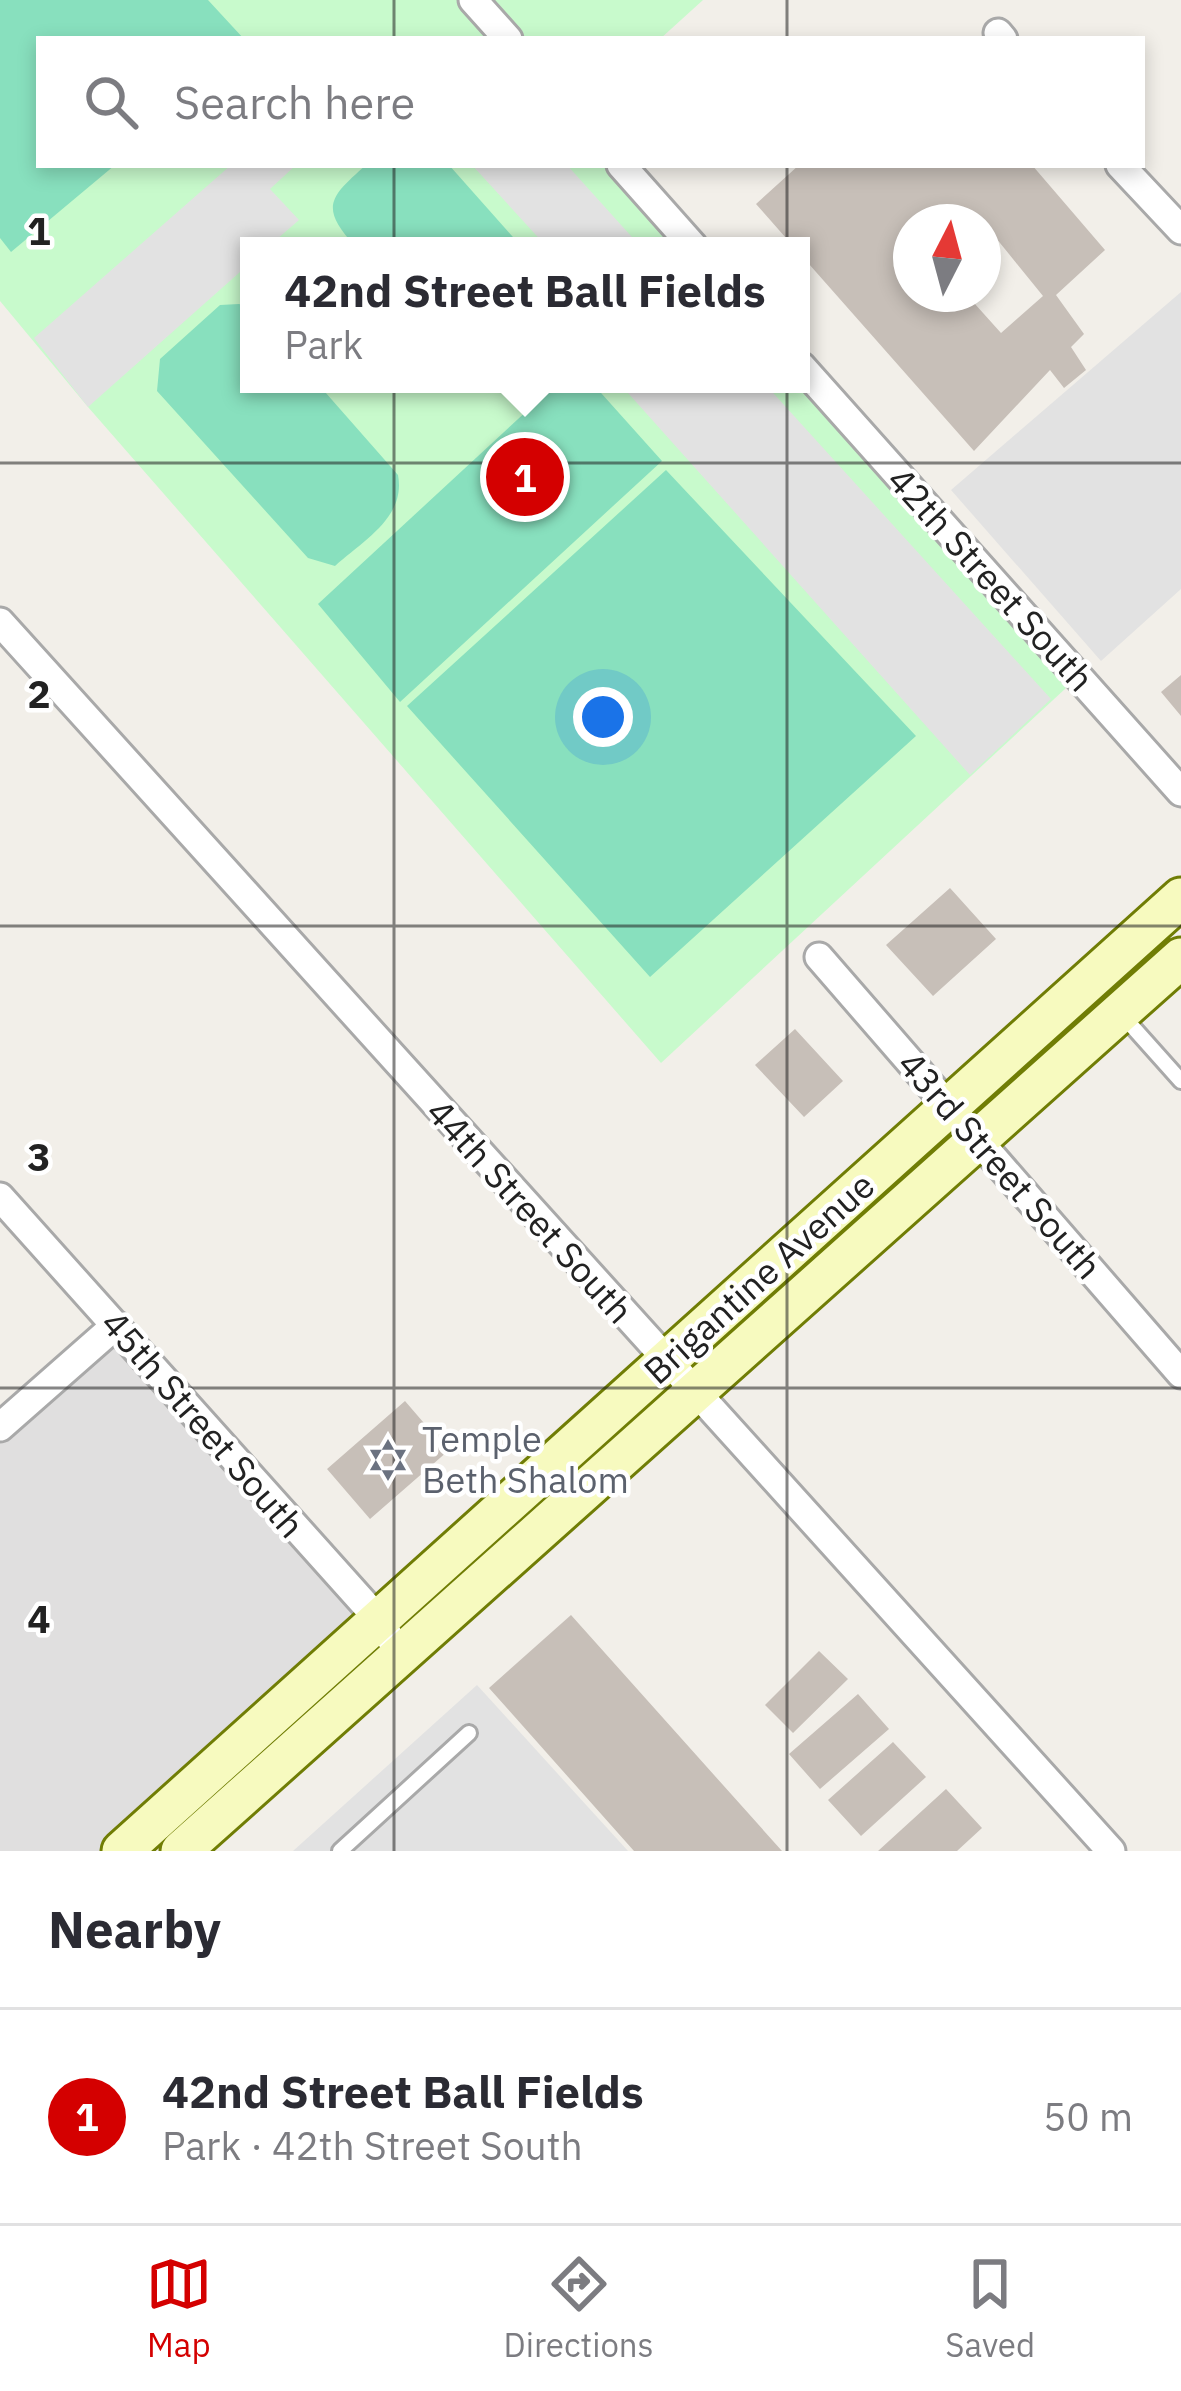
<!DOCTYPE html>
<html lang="en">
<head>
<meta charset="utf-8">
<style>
	:root { --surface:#fff; --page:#f2f2f3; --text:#2b2b33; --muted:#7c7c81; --line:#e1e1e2; --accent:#d40000 }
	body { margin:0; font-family:"IBM Plex Sans",sans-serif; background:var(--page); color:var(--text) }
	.compass { position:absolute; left:893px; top:204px; width:108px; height:108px; border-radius:50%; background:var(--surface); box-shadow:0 6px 18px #0003; rotate:6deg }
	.you { position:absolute; left:603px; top:717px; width:42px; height:42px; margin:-30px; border:9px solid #fff; border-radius:50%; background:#1a73e8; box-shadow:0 0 0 18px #1a73e833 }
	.badge { display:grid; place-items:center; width:78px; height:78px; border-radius:50%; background:var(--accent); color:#fff; font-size:39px; font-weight:700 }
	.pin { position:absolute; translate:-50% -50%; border:6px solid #fff; box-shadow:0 3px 12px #0006 }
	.popup { position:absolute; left:240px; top:237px; width:570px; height:156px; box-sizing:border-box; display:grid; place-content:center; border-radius:0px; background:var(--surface); filter:drop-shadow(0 3px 9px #0005); font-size:39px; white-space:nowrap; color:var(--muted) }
	.popup b { font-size:45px; color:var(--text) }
	.popup::after { content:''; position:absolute; left:50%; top:100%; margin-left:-24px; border:24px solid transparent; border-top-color:var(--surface) }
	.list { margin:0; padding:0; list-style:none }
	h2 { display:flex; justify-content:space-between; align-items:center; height:156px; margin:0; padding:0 48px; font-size:51px }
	h2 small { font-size:39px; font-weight:400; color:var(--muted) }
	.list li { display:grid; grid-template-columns:78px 1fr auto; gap:36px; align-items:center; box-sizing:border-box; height:216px; padding:0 48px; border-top:3px solid var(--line) }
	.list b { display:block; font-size:45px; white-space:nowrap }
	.list p { margin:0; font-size:39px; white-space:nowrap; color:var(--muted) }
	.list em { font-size:39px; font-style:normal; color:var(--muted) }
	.icon { flex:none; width:66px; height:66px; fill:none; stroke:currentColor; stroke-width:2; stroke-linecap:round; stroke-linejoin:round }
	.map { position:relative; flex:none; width:1181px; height:1851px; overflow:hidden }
	.search { position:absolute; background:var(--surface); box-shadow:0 6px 18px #0003; left:36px; right:36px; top:36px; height:132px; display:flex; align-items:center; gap:30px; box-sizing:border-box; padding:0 42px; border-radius:0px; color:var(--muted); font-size:45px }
	.sheet { height:372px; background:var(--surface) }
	nav { display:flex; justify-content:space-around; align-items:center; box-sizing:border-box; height:168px; border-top:3px solid var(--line); background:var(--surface); font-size:33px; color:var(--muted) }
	nav a { display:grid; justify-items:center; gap:6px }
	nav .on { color:var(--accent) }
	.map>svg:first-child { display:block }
	.residential { fill:#e0dfdf }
	.park { fill:#c8facc }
	.pitch { fill:#88e0be }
	.parking { fill:#e2e2e2 }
	.building { fill:#c7bfb8; fill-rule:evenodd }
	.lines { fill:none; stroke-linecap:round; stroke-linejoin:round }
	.service-casing { stroke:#a9a9a9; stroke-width:20 }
	.minor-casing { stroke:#a9a9a9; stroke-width:33 }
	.secondary-casing { stroke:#707d05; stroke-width:45 }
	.service { stroke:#fff; stroke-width:14 }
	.minor { stroke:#fff; stroke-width:27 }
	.secondary { stroke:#f7fabf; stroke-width:39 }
	.grid { fill:none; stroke:#222; stroke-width:3; stroke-opacity:0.55 }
	.labels { text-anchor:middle; stroke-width:9; stroke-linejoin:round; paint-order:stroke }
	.street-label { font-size:36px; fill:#222; stroke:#fff }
	.worship-label { font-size:36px; fill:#5b616d; stroke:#fff; text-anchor:start }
	.grid-label { font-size:39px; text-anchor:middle; font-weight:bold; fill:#222; stroke:#fff; stroke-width:9; stroke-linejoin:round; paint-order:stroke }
</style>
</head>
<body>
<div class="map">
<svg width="1181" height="1851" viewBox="0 0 1181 1851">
	<rect width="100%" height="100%" fill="#f2efe9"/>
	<path class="residential" d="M116,1325L379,1620L119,1851H0V1427Z"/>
	<path class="park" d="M0,0H703L660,39H39V165H621L693,246H249V384H801L1079,676L661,1063L88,407L0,301Z"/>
	<path class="pitch" d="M0,0H208L244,39H39V165H115L11,252L0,238Z
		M366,165H449L521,246H355C319,207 330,197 366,165Z
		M239,304L249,307V384H318L398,475C406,517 364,540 335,566L308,558L157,391L160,359L220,305Z
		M556,384H593L662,461L400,702L318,604Z
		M666,470L916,736L650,977L407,706Z"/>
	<path class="parking" d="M231,165H296L270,189L299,220L269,246H249V264L88,407L34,338Z
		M472,165H567L640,246H546Z
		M1181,292V589L1101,661L951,490Z
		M620,384H765L1051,699L970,775Z
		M477,1685L628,1851H293Z"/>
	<path class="building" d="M799,165H1032L1105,250L1056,295L1084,334L1071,347L1086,370L1064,388L1050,370L974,451L801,255V246H793L756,204ZM911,222H983L1043,296L1001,333L966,294H911Z
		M1181,675V716L1161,692Z
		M950,888L996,939L933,996L886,945Z
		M795,1029L843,1081L804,1117L755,1065Z
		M405,1401L448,1451L370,1519L327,1469Z
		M571,1615L782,1851H634L489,1688Z
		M819,1651L848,1679L793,1733L765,1705Z
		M858,1694L889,1729L820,1789L789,1754Z
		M893,1742L926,1777L861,1836L828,1800Z
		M946,1789L982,1828L957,1851H878Z"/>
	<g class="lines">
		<g class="service-casing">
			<path id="service" d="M1123,1016L1181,1081
				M340,1851L469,1733"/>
		</g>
		<g class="minor-casing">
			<path id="minor" d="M473,0L508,39
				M998,33L1003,39
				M621,165L693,246
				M1120,165L1181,230
				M801,366L1181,792
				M0,622L1111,1851
				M819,957L1181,1374
				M0,1197L379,1620L400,1654
				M0,1427L116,1325"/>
		</g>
		<g class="secondary-casing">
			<path id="secondary" d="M122,1851L1181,898
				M181,1851L1181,958"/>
		</g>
		<use href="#service" class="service"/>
		<use href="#minor" class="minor"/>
		<use href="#secondary" class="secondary"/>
	</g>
	<path class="grid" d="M394,0V39M787,0V39M394,165V1851M787,165V1851M0,463H1181M0,926H1181M0,1388H1181"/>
	<defs>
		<g id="synagogue-bare" transform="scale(3.24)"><path d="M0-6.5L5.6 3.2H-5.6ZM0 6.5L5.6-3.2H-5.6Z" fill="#6b7280" stroke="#fff" stroke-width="2.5" paint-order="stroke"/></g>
	</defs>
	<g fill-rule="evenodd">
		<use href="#synagogue-bare" x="388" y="1460"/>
	</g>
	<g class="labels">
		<g class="street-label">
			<text transform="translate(991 579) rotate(48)" y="13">42th Street South</text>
			<text transform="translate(1000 1165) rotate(49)" y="13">43rd Street South</text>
			<text transform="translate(530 1211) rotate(48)" y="13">44th Street South</text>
			<text transform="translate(759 1278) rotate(-42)" y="13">Brigantine Avenue</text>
			<text transform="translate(203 1424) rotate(49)" y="13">45th Street South</text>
		</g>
		<g class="worship-label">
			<text x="422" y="1452">Temple<tspan x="422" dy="41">Beth Shalom</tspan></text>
		</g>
	</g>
	<g class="grid-label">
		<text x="39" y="245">1</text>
		<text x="39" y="708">2</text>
		<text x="39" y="1171">3</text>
		<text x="39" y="1633">4</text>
	</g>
</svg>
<svg class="compass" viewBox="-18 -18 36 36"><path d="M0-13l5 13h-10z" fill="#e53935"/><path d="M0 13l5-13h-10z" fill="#7c7c81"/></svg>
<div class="you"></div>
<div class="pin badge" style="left:525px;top:477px">1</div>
<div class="popup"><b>42nd Street Ball Fields</b>Park</div>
<div class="search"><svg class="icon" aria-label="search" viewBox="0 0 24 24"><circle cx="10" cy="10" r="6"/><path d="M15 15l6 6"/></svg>Search here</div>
</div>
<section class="sheet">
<h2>Nearby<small></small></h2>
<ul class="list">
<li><span class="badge">1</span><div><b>42nd Street Ball Fields</b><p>Park · 42th Street South</p></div><em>50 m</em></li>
</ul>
</section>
<nav>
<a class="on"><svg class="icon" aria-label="map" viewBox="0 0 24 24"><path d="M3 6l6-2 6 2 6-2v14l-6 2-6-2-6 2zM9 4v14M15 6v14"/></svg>Map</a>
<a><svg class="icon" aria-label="directions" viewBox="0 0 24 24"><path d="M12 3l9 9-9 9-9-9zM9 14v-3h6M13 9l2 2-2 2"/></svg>Directions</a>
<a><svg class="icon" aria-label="saved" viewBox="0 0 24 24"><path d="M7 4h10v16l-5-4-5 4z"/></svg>Saved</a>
</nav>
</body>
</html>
